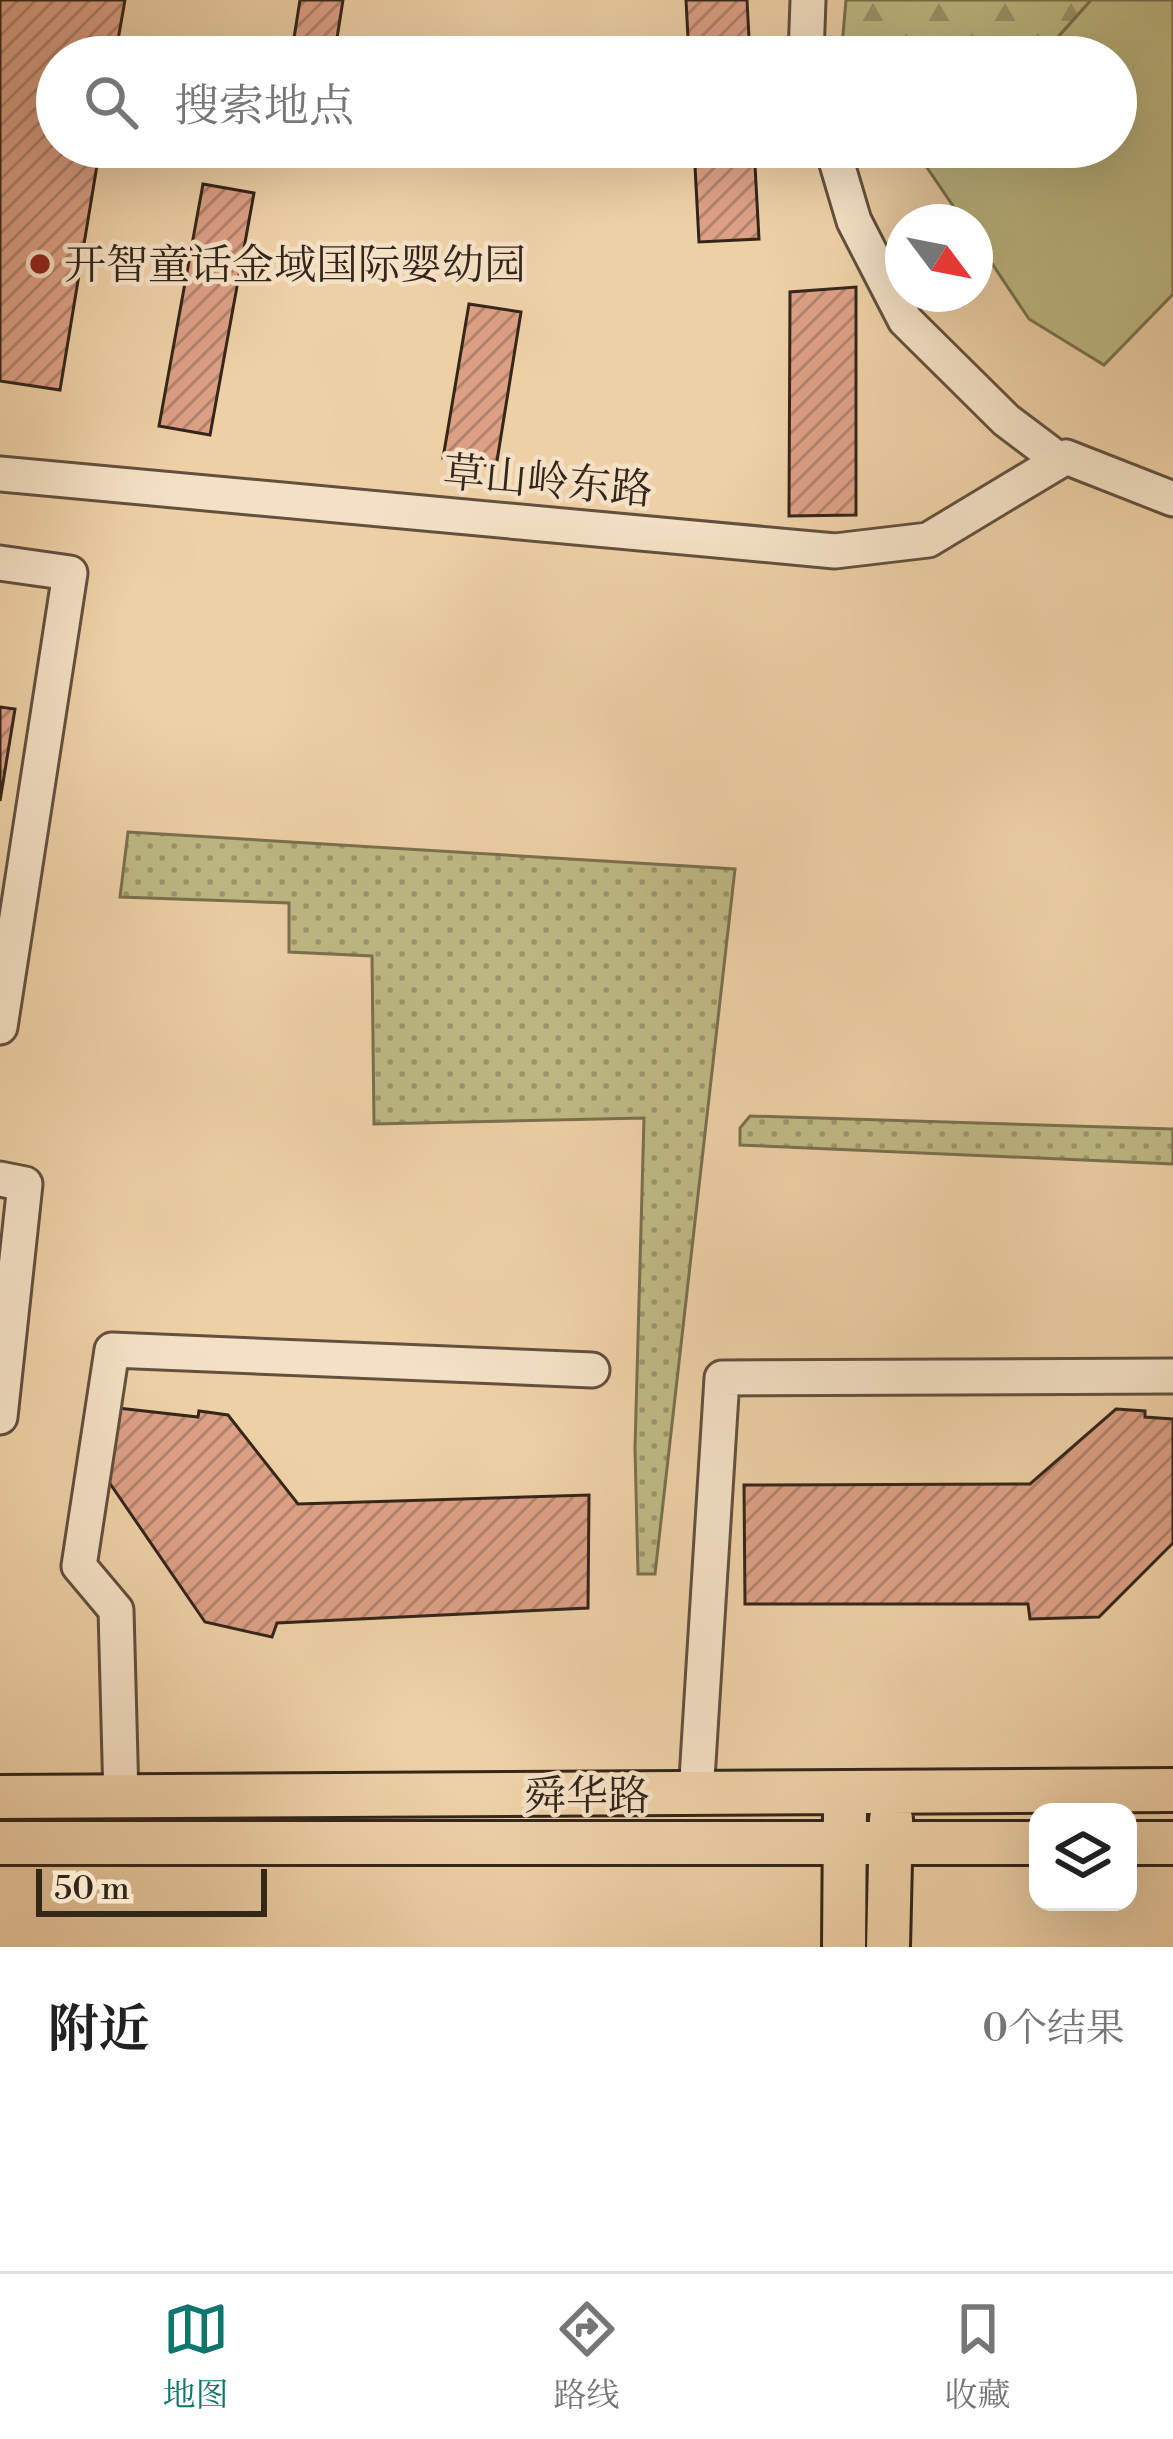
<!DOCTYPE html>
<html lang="zh">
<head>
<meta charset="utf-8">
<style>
	:root { --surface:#fff; --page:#f2f2f2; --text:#222; --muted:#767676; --line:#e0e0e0; --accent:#0f766e }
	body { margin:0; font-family:"Libre Bodoni","Noto Serif SC",serif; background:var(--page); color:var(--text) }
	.controls { position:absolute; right:36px; bottom:36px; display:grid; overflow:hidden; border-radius:24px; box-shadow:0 12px 48px #0002 }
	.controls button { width:108px; height:108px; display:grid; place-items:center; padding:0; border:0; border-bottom:3px solid var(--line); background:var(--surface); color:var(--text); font:60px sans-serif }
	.compass { position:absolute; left:885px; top:204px; width:108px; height:108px; border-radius:50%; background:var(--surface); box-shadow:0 12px 48px #0002; rotate:122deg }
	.scale { position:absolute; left:36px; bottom:30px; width:231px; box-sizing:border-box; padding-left:12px; border:6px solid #35261a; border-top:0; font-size:33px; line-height:42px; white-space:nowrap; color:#35261a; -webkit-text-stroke:9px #f4e0c5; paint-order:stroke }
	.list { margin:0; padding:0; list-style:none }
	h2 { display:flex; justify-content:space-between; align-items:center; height:156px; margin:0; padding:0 48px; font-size:51px }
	h2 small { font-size:39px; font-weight:400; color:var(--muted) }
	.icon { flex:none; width:66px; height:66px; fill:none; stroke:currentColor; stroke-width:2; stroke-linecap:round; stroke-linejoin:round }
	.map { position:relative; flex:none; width:1173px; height:1947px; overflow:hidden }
	.search { position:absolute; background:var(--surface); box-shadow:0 12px 48px #0002; left:36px; right:36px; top:36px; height:132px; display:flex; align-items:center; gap:30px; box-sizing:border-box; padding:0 42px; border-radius:66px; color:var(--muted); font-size:45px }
	.sheet { height:324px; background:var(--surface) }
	nav { display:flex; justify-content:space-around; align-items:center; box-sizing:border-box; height:168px; border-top:3px solid var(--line); background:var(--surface); font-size:33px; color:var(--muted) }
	nav a { display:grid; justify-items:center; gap:6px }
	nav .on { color:var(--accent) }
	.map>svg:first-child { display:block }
	.green { fill:#beb983; stroke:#7a704e; stroke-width:3 }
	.forest { fill:url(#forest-firs); stroke:#7a704e; stroke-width:3 }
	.garden { fill:url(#garden-dots); stroke:#7a704e; stroke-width:3 }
	.building { fill:url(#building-hatch); stroke:#35261a; stroke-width:3 }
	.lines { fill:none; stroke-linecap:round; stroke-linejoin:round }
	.minor-casing { stroke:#63503d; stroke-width:39 }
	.major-casing { stroke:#35261a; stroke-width:48 }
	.minor { stroke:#f4e0c5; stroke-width:33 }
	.major { stroke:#eed0a6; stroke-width:42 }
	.poi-dot { fill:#8f2418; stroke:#f4e0c5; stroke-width:4.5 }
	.labels { text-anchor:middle; stroke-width:9; stroke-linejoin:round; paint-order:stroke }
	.poi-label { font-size:42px; fill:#35261a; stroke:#f4e0c5; text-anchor:start }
	.street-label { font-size:42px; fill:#35261a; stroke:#f4e0c5 }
</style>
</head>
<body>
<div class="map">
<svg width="1173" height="1947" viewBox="0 0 1173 1947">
	<defs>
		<pattern id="forest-firs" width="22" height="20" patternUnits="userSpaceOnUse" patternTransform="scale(3)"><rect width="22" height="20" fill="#beb983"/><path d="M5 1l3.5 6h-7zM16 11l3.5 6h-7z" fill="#9b966a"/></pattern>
		<pattern id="garden-dots" width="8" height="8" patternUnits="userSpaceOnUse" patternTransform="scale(3)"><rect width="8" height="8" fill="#beb983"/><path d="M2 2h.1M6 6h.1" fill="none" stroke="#9b966a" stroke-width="1.8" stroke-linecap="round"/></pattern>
		<pattern id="building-hatch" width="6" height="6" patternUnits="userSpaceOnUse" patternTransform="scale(3)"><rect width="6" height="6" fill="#dca085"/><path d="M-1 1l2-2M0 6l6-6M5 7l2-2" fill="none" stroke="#b3826c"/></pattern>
	</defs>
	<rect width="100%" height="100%" fill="#eed0a6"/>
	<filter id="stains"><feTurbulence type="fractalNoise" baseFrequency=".00167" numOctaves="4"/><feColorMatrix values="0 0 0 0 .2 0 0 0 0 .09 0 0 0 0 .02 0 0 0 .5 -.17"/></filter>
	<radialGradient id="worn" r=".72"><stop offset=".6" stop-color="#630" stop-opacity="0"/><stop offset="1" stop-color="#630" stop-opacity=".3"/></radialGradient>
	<path class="green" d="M1091,0H1173V294L1104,365L1029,319L975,238V222H964L913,147H1116V57H1040Z"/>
	<path class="forest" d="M846,0H1091L1040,57H841Z"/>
	<path class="garden" d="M128,832L735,869L655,1574H638L635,1448L644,1118L374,1124L372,956L289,952V903L120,897Z
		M750,1116L1173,1129V1164L740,1145V1128Z"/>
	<path class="building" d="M0,0H125L115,57H57V147H100L60,390L0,381Z
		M300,0H343L334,57H291Z
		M686,0H747L750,57H689Z
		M694,147H754L759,239L699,242Z
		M203,184L254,193L210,435L159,426Z
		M856,287V515L789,516L790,292Z
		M469,304L521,312L496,467L443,458Z
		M0,707L15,709L0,801Z
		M109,1407L198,1417L199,1411L228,1415L298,1504L589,1495L588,1608L277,1623L272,1637L205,1622L100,1469Z
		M1116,1409L1145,1411V1417L1173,1419V1543L1099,1617L1030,1619L1028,1604H745L744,1485L1030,1484Z"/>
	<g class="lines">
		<g class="minor-casing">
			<path id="minor" d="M806,57L808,0
				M832,147L854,221L905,320L1006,420L1059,460L1066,457L1173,499
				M0,474L835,551L928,540L1066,457
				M0,563L70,573L0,1027
				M0,1179L25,1184L0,1417
				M696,1795L722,1378L1173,1376
				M121,1797L116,1610L79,1566L112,1350L592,1370"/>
		</g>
		<g class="major-casing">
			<path id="major" d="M0,1797L1173,1790
				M0,1843H1038
				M1128,1843H1173
				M844,1947L845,1814
				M888,1947L891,1819"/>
		</g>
		<use href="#minor" class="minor"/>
		<use href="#major" class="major"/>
	</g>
	<circle class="poi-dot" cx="40" cy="264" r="12"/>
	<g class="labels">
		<g class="poi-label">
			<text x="64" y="279">开智童话金域国际婴幼园</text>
		</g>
		<g class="street-label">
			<text transform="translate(548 480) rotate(5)" y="15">草山岭东路</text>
			<text x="587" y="1810">舜华路</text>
		</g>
	</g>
	<rect width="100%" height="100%" filter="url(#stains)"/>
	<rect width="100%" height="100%" fill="url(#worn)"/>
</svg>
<div class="controls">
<button><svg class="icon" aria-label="layers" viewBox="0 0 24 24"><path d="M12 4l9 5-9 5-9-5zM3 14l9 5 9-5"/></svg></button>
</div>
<svg class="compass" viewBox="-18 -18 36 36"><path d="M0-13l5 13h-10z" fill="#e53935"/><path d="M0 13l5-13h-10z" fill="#767676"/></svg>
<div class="scale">50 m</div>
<div class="search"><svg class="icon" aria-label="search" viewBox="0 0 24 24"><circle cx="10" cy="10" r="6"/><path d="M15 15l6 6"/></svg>搜索地点</div>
</div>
<section class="sheet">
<h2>附近<small>0个结果</small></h2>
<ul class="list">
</ul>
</section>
<nav>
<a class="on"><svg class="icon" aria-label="map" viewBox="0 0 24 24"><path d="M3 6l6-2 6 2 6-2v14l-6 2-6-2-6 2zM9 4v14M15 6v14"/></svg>地图</a>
<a><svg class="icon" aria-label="directions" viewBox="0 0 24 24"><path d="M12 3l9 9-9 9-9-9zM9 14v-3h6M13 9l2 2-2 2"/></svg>路线</a>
<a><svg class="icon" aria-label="saved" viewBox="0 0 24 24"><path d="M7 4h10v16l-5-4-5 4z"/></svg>收藏</a>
</nav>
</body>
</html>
